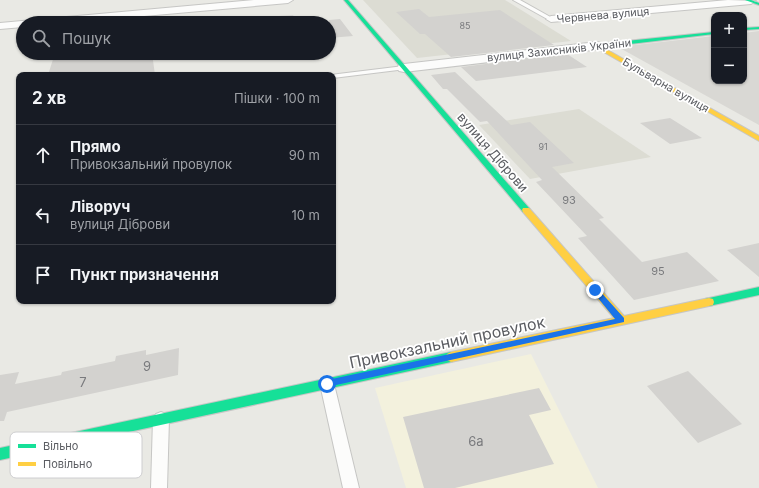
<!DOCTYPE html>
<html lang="uk">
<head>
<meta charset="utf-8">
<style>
	:root { --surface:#171b24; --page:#20242c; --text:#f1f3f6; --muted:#9ea1a6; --line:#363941 }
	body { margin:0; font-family:Inter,sans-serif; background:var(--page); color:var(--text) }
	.controls { position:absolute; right:12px; top:12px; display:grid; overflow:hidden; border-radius:8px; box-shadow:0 1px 3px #0004 }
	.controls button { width:36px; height:36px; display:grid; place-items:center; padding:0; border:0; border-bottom:1px solid var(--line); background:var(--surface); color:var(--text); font:20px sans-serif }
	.stop { position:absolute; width:12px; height:12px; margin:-9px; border:3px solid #1a73e8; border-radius:50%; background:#fff }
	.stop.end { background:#1a73e8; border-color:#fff; box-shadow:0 1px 4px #0008 }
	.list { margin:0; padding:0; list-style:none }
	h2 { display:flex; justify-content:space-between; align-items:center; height:52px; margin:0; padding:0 16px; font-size:17px }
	h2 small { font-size:13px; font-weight:400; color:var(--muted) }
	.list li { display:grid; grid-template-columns:26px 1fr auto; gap:12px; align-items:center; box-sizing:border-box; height:60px; padding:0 16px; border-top:1px solid var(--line) }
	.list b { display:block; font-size:15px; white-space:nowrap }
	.list p { margin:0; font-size:13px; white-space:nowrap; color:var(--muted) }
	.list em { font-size:13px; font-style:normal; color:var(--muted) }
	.icon { flex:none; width:22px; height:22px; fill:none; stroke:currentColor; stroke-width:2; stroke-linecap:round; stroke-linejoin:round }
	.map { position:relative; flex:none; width:759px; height:488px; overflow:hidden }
	.search { position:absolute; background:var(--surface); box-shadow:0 1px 3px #0004; left:16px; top:16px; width:320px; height:44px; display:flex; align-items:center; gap:10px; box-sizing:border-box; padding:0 14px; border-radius:22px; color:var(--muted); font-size:15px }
	.panel { position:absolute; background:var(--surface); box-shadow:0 1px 3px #0004; left:16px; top:72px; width:320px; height:232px; border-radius:8px }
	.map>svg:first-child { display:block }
	.commercial { fill:#f3f1dd }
	.industrial { fill:#d9d8d4 }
	.education { fill:#dcdcd3 }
	.building { fill:#d3d2cf }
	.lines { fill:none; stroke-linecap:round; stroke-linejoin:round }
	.lane-casing { stroke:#c6c6c4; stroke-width:2 }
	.street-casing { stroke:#c6c6c4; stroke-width:2 }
	.fast-casing { stroke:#c6c6c5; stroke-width:2 }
	.slow-casing { stroke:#c6c6c5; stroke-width:2 }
	.lane { fill:#fcfcfb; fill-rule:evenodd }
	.street { fill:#fcfcfb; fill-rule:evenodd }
	.fast { fill:#16e098; fill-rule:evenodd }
	.slow { fill:#ffcf43; fill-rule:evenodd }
	.route { fill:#1a73e8 }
	.labels { text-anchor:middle; stroke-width:3.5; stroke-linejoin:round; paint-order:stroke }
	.far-number-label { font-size:9px; fill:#797a7d }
	.far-street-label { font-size:11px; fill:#5a5c61; stroke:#fff }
	.number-label { font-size:11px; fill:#797a7d }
	.street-label { font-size:13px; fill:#5a5c61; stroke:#fff }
	.near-number-label { font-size:13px; fill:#797a7d }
	.near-street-label { font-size:16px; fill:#5a5c61; stroke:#fff }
	.key { fill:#fff; stroke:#ceced0; stroke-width:1 }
	.key-label { font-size:11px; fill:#5a5c61 }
</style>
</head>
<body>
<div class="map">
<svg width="759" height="488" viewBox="0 0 759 488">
	<rect width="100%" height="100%" fill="#e9e9e4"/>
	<path class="commercial" d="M531,354L598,488H406L375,388Z"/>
	<path class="industrial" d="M293,15L298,23H266L264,17Z
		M759,31V125L618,47L714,36V81H744V33Z"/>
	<path class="education" d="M363,0H505L571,41L417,58Z
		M579,109L651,157L530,179L479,125Z"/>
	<path class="building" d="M419,9L429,17L500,10L554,45L451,57L425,34H420L396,12Z
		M340,19L353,36L329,38V20Z
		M55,53H152L155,75H48Z
		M567,54L587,67L476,81L461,67Z
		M455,72L511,125L530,122L574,163L552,167L604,218L599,219L642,262L687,252L719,281L634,300L578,238L587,236L536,182L542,180L487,121L480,122L447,89H443L431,75Z
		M670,118L702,138L670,144L640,123Z
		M759,243V277L727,250Z
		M179,348L178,375L7,412L4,421H0V375L19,372L15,384L61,375L62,372L115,361L116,356L146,350V355Z
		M688,371L742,424L698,443L647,386Z
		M539,388L551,410L529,415L554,464L455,488H424L403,417Z"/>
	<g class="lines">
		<g class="lane-casing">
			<path id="lane" d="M513,0H520L554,19L549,20Z
				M404,66L406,67V69L333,78V75H330Z
				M327,378L332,380L334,384L359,488H343L320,384L322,380Z
				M161,412L166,414L169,419L167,488H151L153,419L156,414Z"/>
		</g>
		<g class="street-casing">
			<path id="street" d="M254,0H293L288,3L66,23H23V27L0,29V23Z
				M728,0L756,1L751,4L551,22L546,19L551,16Z
				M597,42L601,43L603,46L601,49L404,72L399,71L397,68L399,65L404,64Z"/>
		</g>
		<g class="fast-casing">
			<path id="fast" d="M344,0H348L529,208L530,210L529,212H523Z
				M745,0H751L759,3V5Z
				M759,27V29L744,30V28Z
				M714,32V34L597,48L594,46L597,44Z
				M759,287V295L709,306L705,305L704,302L705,299L709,298Z
				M451,352L455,354L457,357L455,360L451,362L0,460V448Z"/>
		</g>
		<g class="slow-casing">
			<path id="slow" d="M597,44L759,136V141L595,47L594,46Z
				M523,208H529L624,316L709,298L713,299L714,302L713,305L709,306L451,362L447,360L445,357L447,354L451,352L614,318L523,212L522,210Z"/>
		</g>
		<use href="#lane" class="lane"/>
		<use href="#street" class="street"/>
		<use href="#fast" class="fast"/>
		<use href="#slow" class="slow"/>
	</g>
	<path class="route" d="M595,288L598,289L624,318V322L327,387L322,384L327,380L615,319L593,292V289Z"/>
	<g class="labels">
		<g class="far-number-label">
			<text x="465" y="29">85</text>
			<text x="543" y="150">91</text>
		</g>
		<g class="far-street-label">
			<text transform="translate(603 15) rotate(-5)" y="4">Червнева вулиця</text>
			<text transform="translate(559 50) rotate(-6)" y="4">вулиця Захисників України</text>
			<text transform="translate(666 85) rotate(30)" y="4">Бульварна вулиця</text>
		</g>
		<g class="number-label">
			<text x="569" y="204">93</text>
			<text x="658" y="275">95</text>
		</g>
		<g class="street-label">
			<text transform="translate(493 152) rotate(49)" y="5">вулиця Діброви</text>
		</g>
		<g class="near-number-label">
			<text x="147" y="371">9</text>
			<text x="83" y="387">7</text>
			<text x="476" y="446">6а</text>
		</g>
		<g class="near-street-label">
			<text transform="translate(447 342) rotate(-12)" y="6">Привокзальний провулок</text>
		</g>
	</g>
	<rect x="10" y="432" width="132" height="46" rx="6" class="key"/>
	<rect x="18" y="444" width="18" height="4" fill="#16e098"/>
	<rect x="18" y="462" width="18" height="4" fill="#ffcf43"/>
	<g class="key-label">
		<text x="43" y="450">Вільно</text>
		<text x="43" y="468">Повільно</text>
	</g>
</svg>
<div class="controls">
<button>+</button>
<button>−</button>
</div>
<div class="stop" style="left:327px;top:384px"></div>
<div class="stop end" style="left:595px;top:290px"></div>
<div class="search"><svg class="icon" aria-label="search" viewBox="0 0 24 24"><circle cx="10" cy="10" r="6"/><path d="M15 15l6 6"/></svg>Пошук</div>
<section class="panel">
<h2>2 хв<small>Пішки · 100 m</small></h2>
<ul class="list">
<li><svg class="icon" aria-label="ahead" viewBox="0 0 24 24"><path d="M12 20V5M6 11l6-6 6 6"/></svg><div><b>Прямо</b><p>Привокзальний провулок</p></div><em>90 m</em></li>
<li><svg class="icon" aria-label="left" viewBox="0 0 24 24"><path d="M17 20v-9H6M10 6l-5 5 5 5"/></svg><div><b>Ліворуч</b><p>вулиця Діброви</p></div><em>10 m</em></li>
<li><svg class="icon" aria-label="arrive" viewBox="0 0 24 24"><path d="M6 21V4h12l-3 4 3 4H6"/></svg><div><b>Пункт призначення</b></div></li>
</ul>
</section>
</div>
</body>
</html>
